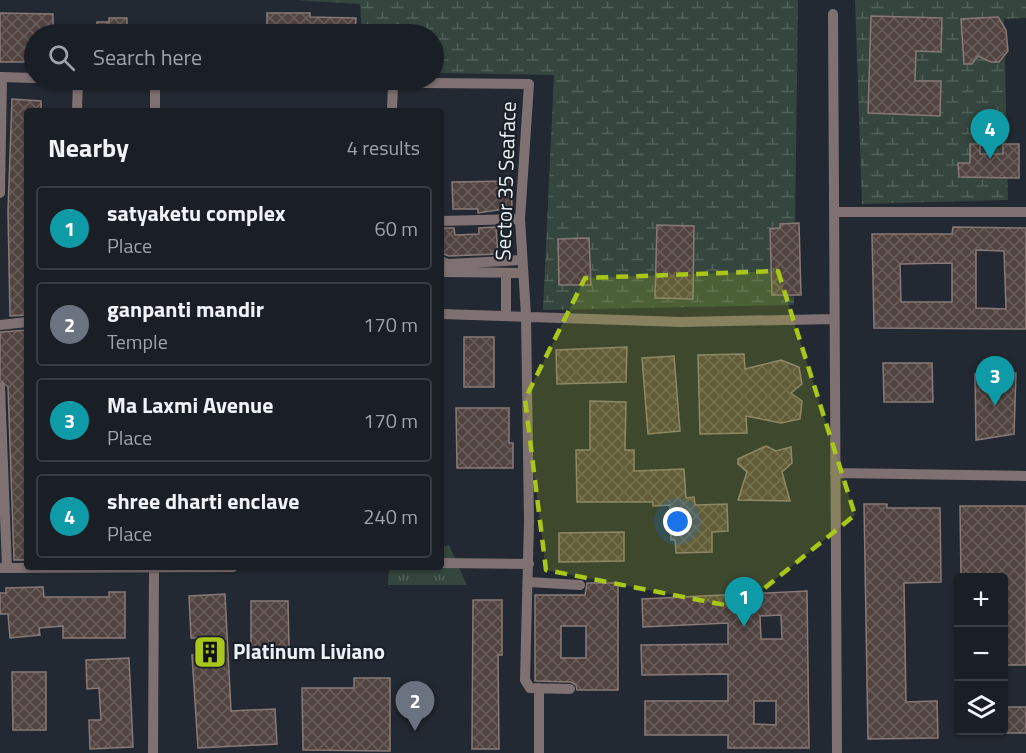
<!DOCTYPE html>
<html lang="en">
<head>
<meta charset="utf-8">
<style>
	:root { --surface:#1a1f26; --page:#23272e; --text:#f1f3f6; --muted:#9fa2a7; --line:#383d43; --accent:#a9c719 }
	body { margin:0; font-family:"Titillium Web",sans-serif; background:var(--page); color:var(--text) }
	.controls { position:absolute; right:18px; bottom:18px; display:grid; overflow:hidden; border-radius:6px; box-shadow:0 2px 4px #0004 }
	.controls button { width:54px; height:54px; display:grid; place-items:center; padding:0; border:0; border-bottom:2px solid var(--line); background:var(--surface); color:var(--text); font:30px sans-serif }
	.you { position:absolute; left:678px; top:522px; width:21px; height:21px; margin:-15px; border:4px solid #fff; border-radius:50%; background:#1a73e8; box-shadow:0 0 0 9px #1a73e833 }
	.badge { display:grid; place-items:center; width:39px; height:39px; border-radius:50%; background:var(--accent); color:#fff; font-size:20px; font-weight:700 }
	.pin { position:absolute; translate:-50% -50px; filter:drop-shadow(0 2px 3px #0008) }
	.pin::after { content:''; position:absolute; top:32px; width:21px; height:18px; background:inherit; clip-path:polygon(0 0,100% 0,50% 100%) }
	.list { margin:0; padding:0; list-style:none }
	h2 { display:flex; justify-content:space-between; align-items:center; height:78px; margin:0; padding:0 24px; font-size:26px }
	h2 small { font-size:20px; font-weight:400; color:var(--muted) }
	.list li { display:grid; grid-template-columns:39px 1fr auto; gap:18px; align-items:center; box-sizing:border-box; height:84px; margin:0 12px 12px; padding:0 12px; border:2px solid var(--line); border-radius:6px }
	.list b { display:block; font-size:22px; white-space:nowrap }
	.list p { margin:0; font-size:20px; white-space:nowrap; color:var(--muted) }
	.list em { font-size:20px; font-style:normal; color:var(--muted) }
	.icon { flex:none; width:33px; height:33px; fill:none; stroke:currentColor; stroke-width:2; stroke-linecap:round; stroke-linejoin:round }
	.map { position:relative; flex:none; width:1026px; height:753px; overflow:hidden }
	.search { position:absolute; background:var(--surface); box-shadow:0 2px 4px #0004; left:24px; top:24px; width:420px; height:66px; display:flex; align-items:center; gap:15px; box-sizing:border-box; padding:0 21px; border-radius:33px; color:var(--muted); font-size:22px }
	.panel { position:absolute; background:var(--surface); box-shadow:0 2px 4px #0004; left:24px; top:108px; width:420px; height:462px; border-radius:6px }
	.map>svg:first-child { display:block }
	.wetland { fill:url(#wetland-marsh) }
	.park { fill:url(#park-tufts) }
	.building { fill:url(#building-cross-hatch); stroke:#887977; stroke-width:1.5; fill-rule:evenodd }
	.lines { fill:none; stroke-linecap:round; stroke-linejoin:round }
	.street { stroke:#7f7071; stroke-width:10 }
	.marked { fill:#a9c719; fill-opacity:0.2; stroke:#a9c719; stroke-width:4.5; stroke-dasharray:12 8; stroke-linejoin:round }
	.labels { text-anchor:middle; stroke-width:4.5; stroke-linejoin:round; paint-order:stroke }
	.street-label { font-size:21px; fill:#edf2f8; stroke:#1a2028 }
	.poi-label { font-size:21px; font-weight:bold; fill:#edf2f8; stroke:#1a2028; text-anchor:start }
</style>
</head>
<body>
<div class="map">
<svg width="1026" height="753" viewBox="0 0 1026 753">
	<defs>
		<pattern id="wetland-marsh" width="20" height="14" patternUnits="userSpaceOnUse" patternTransform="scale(1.5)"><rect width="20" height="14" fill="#34463d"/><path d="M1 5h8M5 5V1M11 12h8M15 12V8" fill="none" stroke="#52615a"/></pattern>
		<pattern id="park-tufts" width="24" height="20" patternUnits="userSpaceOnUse" patternTransform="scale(1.5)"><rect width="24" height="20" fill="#34463d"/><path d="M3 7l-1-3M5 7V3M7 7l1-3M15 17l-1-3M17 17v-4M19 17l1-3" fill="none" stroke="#52615a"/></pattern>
		<pattern id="building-cross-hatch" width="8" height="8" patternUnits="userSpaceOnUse" patternTransform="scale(1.5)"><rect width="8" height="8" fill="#504340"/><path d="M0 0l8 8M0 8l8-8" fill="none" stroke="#6a5f5c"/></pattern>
	</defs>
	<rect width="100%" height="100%" fill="#232932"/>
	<path class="wetland" d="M295,0H798L794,305L543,310L554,75L434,73V34H362L360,4Z
		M855,0H1026V18L1004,19L1008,200L862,204Z"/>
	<path class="park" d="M449,545L467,585H388L389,567H441V547Z"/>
	<path class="building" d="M0,13L53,14V34H34V62H0Z
		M267,13H310V17L356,18L355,34H267Z
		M871,16L942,18L941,52L916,51L915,81H941L940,116L868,113Z
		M998,17L1006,30L1008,51L999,62H991L978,56L972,64H964L961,19Z
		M109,18H127V34H97V22H109Z
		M12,99L41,101V111H27V315L10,316L8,211Z
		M970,144H980V154H1003V144H1019V178L959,177L958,163H970Z
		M511,181L512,208L478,213V209H453L452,182Z
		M799,223L801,295H772L770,229L780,228V224Z
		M657,225L694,226L693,299L655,298Z
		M496,227L498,254L449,256L443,254L441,228H454L455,235L479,234V228Z
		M953,227L1026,228V329L874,328L872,234H952ZM976,250L1004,251L1006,309L976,308ZM952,263V302H901L900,264Z
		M589,238L591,285H559L558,239Z
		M27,330V560H14L8,387L0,380V332Z
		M464,337H494V387H464Z
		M627,347L626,382L557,384L556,350Z
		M744,354L745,369L781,360L799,367L802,384L791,393L802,401L800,419L781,423L746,416L747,433L700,434L698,355Z
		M674,356L680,431L648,434L642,358Z
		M883,363H932L933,402H884Z
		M1003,373H1016L1014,434L976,440L975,374Z
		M590,401L626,402L625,450H634V471L684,469L686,498L694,497L695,505L727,504L728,531L712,532V552L676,553L675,540H671L670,505L653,506V502H577L576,450H590Z
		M456,408H509V443H513V468H457Z
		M766,446L776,451L791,447L792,463L782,472L790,501L738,500L747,472L738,464V459Z
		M864,504H887V508H940L941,582L904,583L906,702L937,701L938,738L868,739Z
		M960,506H1026V665H1004V578H961Z
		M624,532V561L559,562V533Z
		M587,583H618V690H577L576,685L571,682L535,681V595H585ZM561,626H586V658H561Z
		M43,587L44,597H109V592H125V638H63V626L39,628L40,635L10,638L8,614H0V593H6V588Z
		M807,591L809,748H728V735H645V701H728V674L642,675L641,645L728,644V623L643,627L642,599ZM781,615L782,639H761L760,616ZM754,701H776V725L754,724Z
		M225,594L231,711L275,709L277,744L198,748L192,655H201L200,638H191L189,596Z
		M473,600H502V655H498L499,749H472Z
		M251,601H288L289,648H251Z
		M129,658L133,747L90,749L89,720H101L99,688L87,689L86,660Z
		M12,672H46V730H13Z
		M354,678H390V751L303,750L302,688H354Z
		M1004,707H1026V733H1004Z"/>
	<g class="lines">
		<path class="street" d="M833,14L837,753
			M0,77L34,78
			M87,80L529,84L520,219L526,315L529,521L525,680L530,688L570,689
			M77,111L78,80
			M155,111V82
			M392,111L393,83
			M0,193L2,77
			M834,212H1026
			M441,221L520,219
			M441,261L448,264L522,260
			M441,272L523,273
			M441,314L681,322L834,319
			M506,315V273
			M0,325L27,322
			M0,387L7,568
			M835,473L1026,476
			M441,563L529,564
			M0,568L233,567
			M529,582L580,585
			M539,688V753
			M153,753L154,567"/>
	</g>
	<path class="marked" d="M778,271L855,515L740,608L546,570L525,399L585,278Z"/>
	<defs>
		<g id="building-square" transform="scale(1.725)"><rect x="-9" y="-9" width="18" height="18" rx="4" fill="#a9c719" stroke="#1a2028"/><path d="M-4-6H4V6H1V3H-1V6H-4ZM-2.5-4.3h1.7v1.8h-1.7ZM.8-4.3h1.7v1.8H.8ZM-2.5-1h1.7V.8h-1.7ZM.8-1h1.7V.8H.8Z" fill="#111"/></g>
	</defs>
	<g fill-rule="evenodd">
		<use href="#building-square" x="210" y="652"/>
	</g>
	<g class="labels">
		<g class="street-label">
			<text transform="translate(506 181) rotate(-88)" y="7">Sector 35 Seaface</text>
		</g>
		<g class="poi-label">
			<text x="233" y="659">Platinum Liviano</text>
		</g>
	</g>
</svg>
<div class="controls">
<button>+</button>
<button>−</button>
<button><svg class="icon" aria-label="layers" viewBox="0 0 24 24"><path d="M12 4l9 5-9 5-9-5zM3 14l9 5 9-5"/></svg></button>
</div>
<div class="you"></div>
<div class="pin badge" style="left:744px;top:627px;background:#0f9aa8">1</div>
<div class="pin badge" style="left:415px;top:731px;background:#6b7280">2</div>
<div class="pin badge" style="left:995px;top:406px;background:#0f9aa8">3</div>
<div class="pin badge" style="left:990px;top:159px;background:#0f9aa8">4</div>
<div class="search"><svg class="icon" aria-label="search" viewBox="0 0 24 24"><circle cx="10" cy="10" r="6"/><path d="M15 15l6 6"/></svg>Search here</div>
<section class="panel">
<h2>Nearby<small>4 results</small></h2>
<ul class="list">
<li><span class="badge" style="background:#0f9aa8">1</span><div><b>satyaketu complex</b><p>Place</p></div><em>60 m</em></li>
<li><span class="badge" style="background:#6b7280">2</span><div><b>ganpanti mandir</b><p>Temple</p></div><em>170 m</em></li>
<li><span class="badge" style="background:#0f9aa8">3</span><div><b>Ma Laxmi Avenue</b><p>Place</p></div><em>170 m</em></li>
<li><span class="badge" style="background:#0f9aa8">4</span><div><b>shree dharti enclave</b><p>Place</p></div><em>240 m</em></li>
</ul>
</section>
</div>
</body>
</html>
